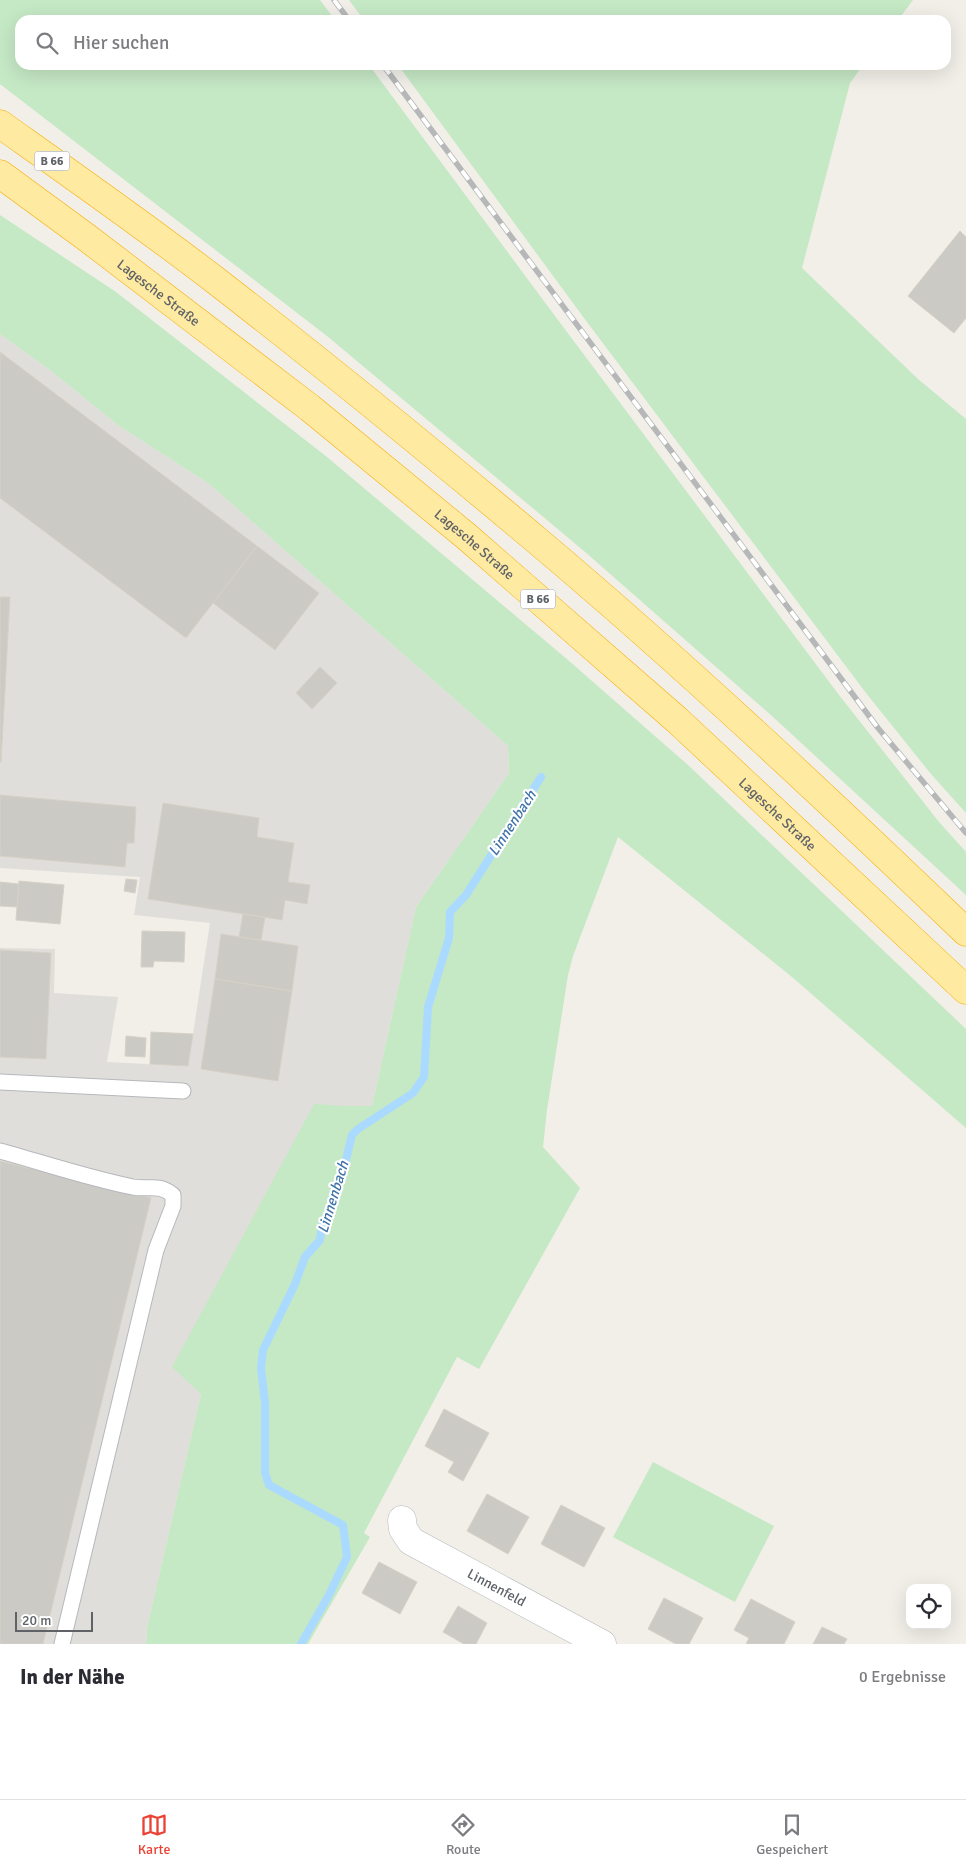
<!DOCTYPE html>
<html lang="de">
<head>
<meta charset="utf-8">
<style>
	:root { --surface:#fff; --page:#f7f7f7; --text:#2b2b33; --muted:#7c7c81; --line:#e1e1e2; --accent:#ea4335 }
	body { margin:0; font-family:Signika,sans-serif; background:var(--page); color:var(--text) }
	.controls { position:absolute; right:15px; bottom:15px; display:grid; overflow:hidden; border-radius:10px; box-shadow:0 5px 20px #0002 }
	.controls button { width:45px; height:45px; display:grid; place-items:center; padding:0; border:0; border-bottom:1px solid var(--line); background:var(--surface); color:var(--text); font:25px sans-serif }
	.scale { position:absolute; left:15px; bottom:12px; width:78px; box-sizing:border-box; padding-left:5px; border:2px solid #5f6368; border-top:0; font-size:14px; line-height:18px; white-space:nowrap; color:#5f6368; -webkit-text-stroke:4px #fff; paint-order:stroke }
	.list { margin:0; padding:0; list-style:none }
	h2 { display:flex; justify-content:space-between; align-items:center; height:65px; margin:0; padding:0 20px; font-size:21px }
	h2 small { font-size:16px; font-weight:400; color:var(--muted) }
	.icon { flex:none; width:28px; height:28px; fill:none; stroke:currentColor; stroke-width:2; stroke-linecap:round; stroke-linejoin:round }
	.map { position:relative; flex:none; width:966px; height:1644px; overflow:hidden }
	.search { position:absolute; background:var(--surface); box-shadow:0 5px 20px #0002; left:15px; right:15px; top:15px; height:55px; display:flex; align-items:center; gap:12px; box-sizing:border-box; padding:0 18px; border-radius:15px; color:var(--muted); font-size:19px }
	.sheet { height:155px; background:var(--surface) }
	nav { display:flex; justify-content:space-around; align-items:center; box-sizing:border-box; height:70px; border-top:1px solid var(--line); background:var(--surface); font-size:14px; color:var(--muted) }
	nav a { display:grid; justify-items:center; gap:2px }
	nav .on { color:var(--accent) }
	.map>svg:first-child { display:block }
	.industrial { fill:#e0deda }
	.green { fill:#c5e8c5 }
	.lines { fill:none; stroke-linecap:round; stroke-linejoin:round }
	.stream { stroke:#aadaff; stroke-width:8 }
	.building { fill:#cccac5; stroke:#d6d1c6 }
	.service-casing { stroke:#b5b8bc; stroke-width:17 }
	.minor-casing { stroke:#b5b8bc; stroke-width:29 }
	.trunk-casing { stroke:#f9ab00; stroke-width:29 }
	.service { stroke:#fff; stroke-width:15 }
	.minor { stroke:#fff; stroke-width:28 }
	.trunk { stroke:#feeaa1; stroke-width:28 }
	.rail-casing { stroke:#b6b7b8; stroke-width:5.5 }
	.rail { stroke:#fff; stroke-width:4; stroke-dasharray:11; stroke-linecap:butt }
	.labels { text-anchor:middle; stroke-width:4.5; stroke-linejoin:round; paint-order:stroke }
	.shield { fill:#fff; stroke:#8f9295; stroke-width:1 }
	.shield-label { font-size:12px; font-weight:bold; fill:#5f6368 }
	.street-label { font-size:14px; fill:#5f6368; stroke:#fff }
	.water-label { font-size:15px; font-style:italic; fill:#4174aa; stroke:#fff }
</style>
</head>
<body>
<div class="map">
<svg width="966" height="1644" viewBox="0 0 966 1644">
	<rect width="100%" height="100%" fill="#f1efe8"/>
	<path class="industrial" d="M0,334L50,370L119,426L208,483L508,746L509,773L416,907L372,1106H345L201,1394L147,1628L146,1644H0V948L55,949L54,993L118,997L107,1062L188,1066L210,923L134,915L140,877L0,868Z"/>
	<path class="green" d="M0,0H320L335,20H20V65H369L552,312L839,695L939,822L966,852V895L772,716L584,551L327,336L0,84Z
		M349,0H913L898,20H364Z
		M398,65H863L850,83L802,268L918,379L966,419V813L931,774L866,693L584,318Z
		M0,215L116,292L327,457L568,660L688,765L966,1029V1128L792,977L618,837L573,956L568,975L547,1110L543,1147L580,1188L479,1369L457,1357L364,1533L370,1537L308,1644H146L147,1628L201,1394L172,1367L314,1104L345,1106H372L416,907L509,773L508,746L208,483L119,426L50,370L0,334Z
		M653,1462L774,1526L735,1602L613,1537Z"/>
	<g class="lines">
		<path class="stream" d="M301,1644L329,1595L347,1557L343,1525L269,1485L265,1473V1403L261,1368L263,1350L295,1284L305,1257L320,1240L322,1226L330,1209L333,1193L345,1164L352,1135L358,1129L413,1093L424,1077L428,1007L449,938L450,912L466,895L541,777"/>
	</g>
	<path class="building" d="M960,231L966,237V318L954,333L908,296Z
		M0,352L257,546L186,638L0,498Z
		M257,546L319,593L275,650L213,603Z
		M0,597H10L1,762H0Z
		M320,667L337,683L312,709L296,693Z
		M0,795L136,807L134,843H127L125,867L0,856Z
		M163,803L259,818L257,837L294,843L288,882L310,885L307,904L285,900L282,920L148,899Z
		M126,879L137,880L135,893L124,891Z
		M19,881L64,885L60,924L16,920Z
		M0,882L19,884L17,907L0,906Z
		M243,914L265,917L261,940L239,937Z
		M142,931L185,932L184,962L154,961L153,967H141Z
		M221,934L298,946L292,991L215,979Z
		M0,950L51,953L46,1059L0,1057Z
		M215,979L292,991L278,1081L201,1069Z
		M151,1032L193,1034L188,1066L150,1064Z
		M126,1036L146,1038L145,1057L125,1056Z
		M0,1161L151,1198L43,1644H0Z
		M444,1409L489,1433L463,1481L448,1472L454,1462L425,1446Z
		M487,1494L529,1517L508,1554L467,1531Z
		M561,1505L605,1528L584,1567L541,1544Z
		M379,1562L417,1582L400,1614L362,1593Z
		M664,1598L703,1618L689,1644H676L648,1629Z
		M751,1599L795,1622L784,1644H746L749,1638L734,1630Z
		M458,1606L487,1623L476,1644H464L443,1632Z
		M822,1627L847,1639L844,1644H813Z"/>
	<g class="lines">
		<g class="service-casing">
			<path id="service" d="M0,1082L183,1091
				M0,1151C44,1163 88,1178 133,1187C150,1190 158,1183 173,1195V1206L156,1250L62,1644"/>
		</g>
		<g class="minor-casing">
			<g id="minor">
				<path id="s1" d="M402,1520L403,1529L411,1541L602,1644"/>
			</g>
		</g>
		<g class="trunk-casing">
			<g id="trunk">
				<path d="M0,124C72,175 145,226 215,280C326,366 434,454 540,543C687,667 827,799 966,932"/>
				<path id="s2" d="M0,174L86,237L310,408L466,536L677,720L966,990"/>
			</g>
		</g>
		<use href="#service" class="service"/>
		<use href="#minor" class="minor"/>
		<use href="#trunk" class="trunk"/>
		<g class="rail-casing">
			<path id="rail" d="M334,0L349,20
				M383,65L878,728L966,833"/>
		</g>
		<use href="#rail" class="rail"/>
	</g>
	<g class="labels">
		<g class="shield">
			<rect x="34.5" y="151.5" width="35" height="19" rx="4"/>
			<rect x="520.5" y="589.5" width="35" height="19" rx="4"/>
		</g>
		<g class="shield-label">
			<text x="52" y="165">B 66</text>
			<text x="538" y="603">B 66</text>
		</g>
		<g class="street-label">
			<text dy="5" stroke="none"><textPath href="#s2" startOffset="198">Lagesche Straße</textPath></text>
			<text dy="5" stroke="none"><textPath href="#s2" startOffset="602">Lagesche Straße</textPath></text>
			<text dy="5" stroke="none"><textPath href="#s2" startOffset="1008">Lagesche Straße</textPath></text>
			<text dy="5" stroke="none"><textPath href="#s1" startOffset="121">Linnenfeld</textPath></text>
		</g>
		<g class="water-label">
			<text transform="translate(512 823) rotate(-57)" y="5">Linnenbach</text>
			<text transform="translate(333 1197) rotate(-73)" y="5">Linnenbach</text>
		</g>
	</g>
</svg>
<div class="controls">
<button><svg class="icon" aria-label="locate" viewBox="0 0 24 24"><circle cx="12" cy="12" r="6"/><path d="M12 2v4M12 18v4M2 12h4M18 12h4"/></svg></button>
</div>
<div class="scale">20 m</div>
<div class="search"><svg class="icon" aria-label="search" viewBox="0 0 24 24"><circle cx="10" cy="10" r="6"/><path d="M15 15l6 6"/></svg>Hier suchen</div>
</div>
<section class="sheet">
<h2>In der Nähe<small>0 Ergebnisse</small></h2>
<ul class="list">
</ul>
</section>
<nav>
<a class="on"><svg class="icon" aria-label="map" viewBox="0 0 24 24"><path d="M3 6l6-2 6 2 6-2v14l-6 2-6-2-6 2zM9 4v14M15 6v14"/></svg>Karte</a>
<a><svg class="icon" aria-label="directions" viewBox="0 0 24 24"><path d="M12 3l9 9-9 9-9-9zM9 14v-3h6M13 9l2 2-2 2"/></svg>Route</a>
<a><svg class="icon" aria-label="saved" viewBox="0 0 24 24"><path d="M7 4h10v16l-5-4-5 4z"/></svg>Gespeichert</a>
</nav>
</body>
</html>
